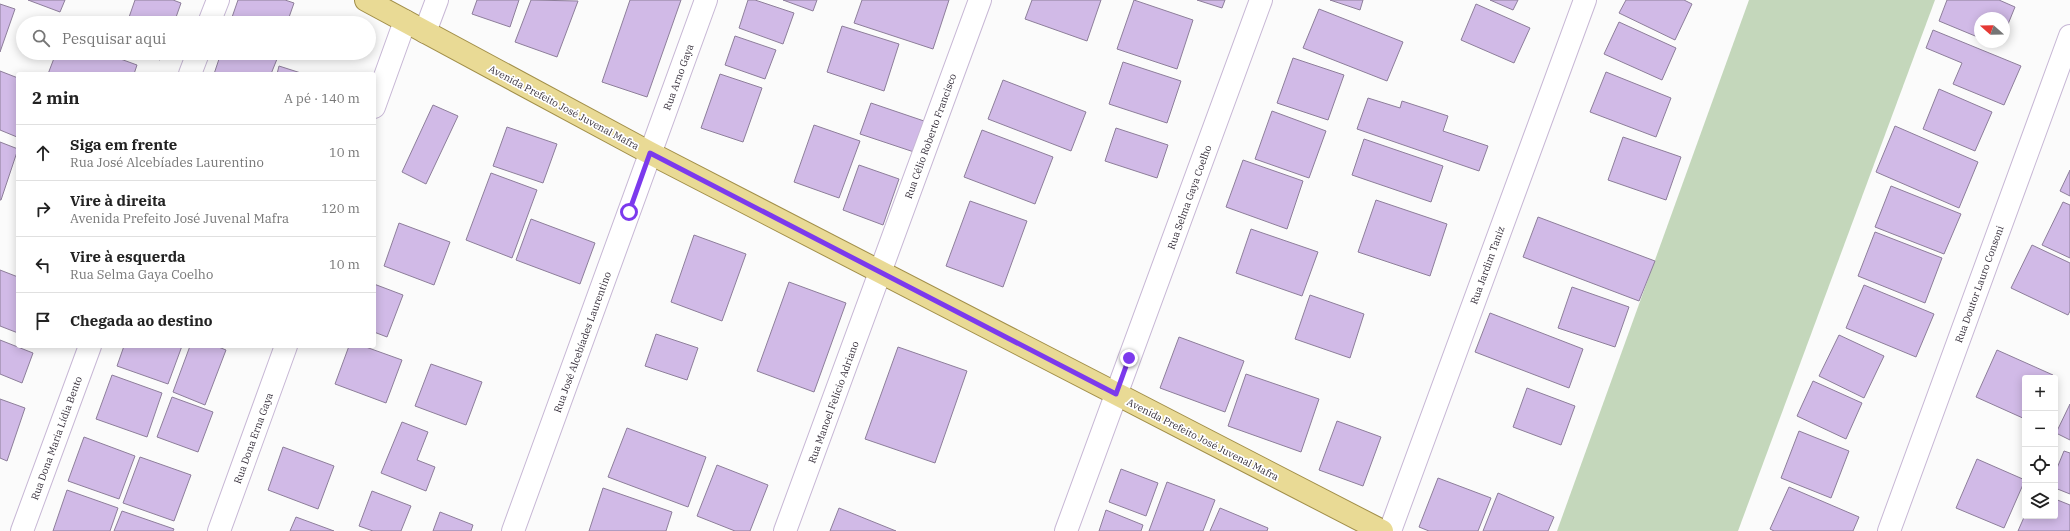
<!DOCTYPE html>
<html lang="pt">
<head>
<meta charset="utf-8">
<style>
	:root { --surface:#fff; --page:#f2f2f2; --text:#222; --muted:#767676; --line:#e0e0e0 }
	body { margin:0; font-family:"IBM Plex Serif",serif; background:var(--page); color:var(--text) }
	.controls { position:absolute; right:12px; bottom:12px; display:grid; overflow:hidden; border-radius:4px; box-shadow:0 2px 10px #0003 }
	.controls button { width:36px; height:36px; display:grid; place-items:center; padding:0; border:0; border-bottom:1px solid var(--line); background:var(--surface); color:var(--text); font:20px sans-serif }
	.compass { position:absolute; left:1974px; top:12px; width:36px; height:36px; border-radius:50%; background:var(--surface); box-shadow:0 2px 10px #0003; rotate:290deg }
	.stop { position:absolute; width:12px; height:12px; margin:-9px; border:3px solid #7c3aed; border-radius:50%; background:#fff }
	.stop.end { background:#7c3aed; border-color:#fff; box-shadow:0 1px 4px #0008 }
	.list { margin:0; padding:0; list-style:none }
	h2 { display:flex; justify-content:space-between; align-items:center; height:52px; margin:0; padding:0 16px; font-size:17px }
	h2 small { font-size:13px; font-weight:400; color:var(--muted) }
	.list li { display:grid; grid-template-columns:26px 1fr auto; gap:12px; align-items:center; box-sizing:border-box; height:56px; padding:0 16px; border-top:1px solid var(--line) }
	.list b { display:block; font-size:15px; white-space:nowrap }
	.list p { margin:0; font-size:13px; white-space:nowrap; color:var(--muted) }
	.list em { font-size:13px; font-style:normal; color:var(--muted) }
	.icon { flex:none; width:22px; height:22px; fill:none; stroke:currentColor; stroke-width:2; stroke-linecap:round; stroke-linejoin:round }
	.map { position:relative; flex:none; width:2070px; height:531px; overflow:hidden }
	.search { position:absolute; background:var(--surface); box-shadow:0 2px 10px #0003; left:16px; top:16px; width:360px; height:44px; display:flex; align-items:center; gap:10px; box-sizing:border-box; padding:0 14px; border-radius:22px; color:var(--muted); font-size:15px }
	.panel { position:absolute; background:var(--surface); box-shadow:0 2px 10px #0003; left:16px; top:72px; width:360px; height:276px; border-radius:4px }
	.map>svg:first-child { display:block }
	.green { fill:#c4d7bb }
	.building { fill:#d1bae7; stroke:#8d7e9a }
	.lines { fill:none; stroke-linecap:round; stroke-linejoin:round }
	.minor-casing { stroke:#c7b7d5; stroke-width:24 }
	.major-casing { stroke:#a18e48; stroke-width:24 }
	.minor { stroke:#fff; stroke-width:22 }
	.major { stroke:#e9da95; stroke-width:22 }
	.route { stroke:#7c3aed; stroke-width:5 }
	.labels { text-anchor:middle; stroke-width:3.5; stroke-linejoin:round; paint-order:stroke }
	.street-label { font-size:10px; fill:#37303c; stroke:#fff }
</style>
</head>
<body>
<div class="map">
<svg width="2070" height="531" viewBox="0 0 2070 531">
	<rect width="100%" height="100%" fill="#fbfbfb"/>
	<path class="green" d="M1749,0H1935L1738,531H1557Z"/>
	<path class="building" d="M28,0H65L60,12Z
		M135,0H173L181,3L174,23H127Z
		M238,0H285L294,3L287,23H230Z
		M477,0H519L510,27L472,14Z
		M531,0L578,1L557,57L515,42Z
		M630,0H681L647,97L602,82Z
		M748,0H755L794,13L783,44L739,28Z
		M783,0H817L813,11Z
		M862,0H949L933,49L854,23Z
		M1032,0H1101L1087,41L1025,19Z
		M1134,0L1193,20L1177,69L1117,49Z
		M1197,0H1225L1222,8Z
		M1330,0H1363L1360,10Z
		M1490,0H1518L1513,10Z
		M1626,0H1684L1692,4L1675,40L1619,13Z
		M1947,0H1999L2015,7L2004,34V18H1980V38L1939,21Z
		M0,4L15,9L0,52Z
		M1476,4L1530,28L1514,63L1461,40Z
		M1319,9L1403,42L1387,81L1303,48Z
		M1619,22L1676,48L1662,80L1604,54Z
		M842,26L899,44L884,91L827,72Z
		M1933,30L2021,66L2004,105L1953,84L1962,63L1926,48Z
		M735,36L776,50L765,79L725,65Z
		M56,53H104L137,65L134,74H48Z
		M140,53H162L160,60Z
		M221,53H277L279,54L271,74H214Z
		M1293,58L1344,75L1328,120L1277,103Z
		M1123,62L1181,81L1167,123L1109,104Z
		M279,66L304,74H277Z
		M0,71L18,78L17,137L0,130Z
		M1606,72L1671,98L1656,137L1590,112Z
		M720,74L762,88L743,142L701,128Z
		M1003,80L1086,112L1071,151L988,119Z
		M1939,89L1992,112L1975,151L1923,129Z
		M1368,98L1400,108L1402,101L1448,116L1443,131L1488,146L1479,171L1357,129Z
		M871,103L924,121L914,152L860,134Z
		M433,105L458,116L426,184L402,172Z
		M1272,111L1326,131L1309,178L1255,159Z
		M814,125L860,141L839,198L794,182Z
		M1895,126L1978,162L1959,208L1876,172Z
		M507,127L557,144L543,183L493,166Z
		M1116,128L1168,145L1157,178L1105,161Z
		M982,130L1053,157L1035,204L964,177Z
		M1623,137L1681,157L1666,200L1608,180Z
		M1364,139L1443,166L1431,202L1352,175Z
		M0,142L18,149L1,200H0Z
		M1243,160L1303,181L1287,229L1226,207Z
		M859,165L899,179L883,225L843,210Z
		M2070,170V196L2060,191Z
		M491,173L537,190L512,258L466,240Z
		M1891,186L1961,214L1944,254L1875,227Z
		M1376,200L1447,224L1430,276L1358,252Z
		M970,201L1027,221L1003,287L946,266Z
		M2063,202L2070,205V258L2042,245Z
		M1538,217L1655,261L1639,301L1523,257Z
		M531,219L595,243L580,284L516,260Z
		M399,223L450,242L434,285L384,266Z
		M1251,229L1318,252L1302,296L1236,273Z
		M1875,232L1942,258L1925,303L1858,276Z
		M694,235L746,254L722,321L671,302Z
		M2032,245L2070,263V311L2068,315L2011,288Z
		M0,270L18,277V333L0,326Z
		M789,282L846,303L814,392L757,371Z
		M374,284L403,295L387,337L374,332Z
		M1864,285L1934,314L1916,357L1846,328Z
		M1572,287L1629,307L1615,347L1558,328Z
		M1310,295L1364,314L1350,358L1295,339Z
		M1490,313L1583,349L1569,388L1475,352Z
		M656,334L698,348L687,380L645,366Z
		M1839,335L1884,356L1864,398L1819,376Z
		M1179,337L1244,361L1225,412L1160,388Z
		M0,340L33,353L22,383L0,374Z
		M124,346H182L168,384L117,366Z
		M190,346H216L226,350L205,405L173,392Z
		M349,346H363L402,360L386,403L335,384Z
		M898,347L967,371L935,463L865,439Z
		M1997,350L2053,375L2051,378H2025V419L1976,397Z
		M431,364L482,382L466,425L415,406Z
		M1246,374L1319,399L1301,452L1228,426Z
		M112,375L162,393L147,437L96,419Z
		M1813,381L1862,403L1846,439L1797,416Z
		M1527,388L1575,406L1561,445L1513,427Z
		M172,397L213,412L198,452L157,437Z
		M0,399L25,408L7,461L0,458Z
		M2070,404V440L2056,433Z
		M1337,421L1381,437L1363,486L1319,470Z
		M402,422L428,432L417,460L435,467L426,491L381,473Z
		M627,428L706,457L688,507L608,477Z
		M1799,431L1849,451L1831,498L1781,478Z
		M84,437L135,456L119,499L68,481Z
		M283,447L334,466L318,509L268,490Z
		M2064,451L2070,453V494L2055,488V473Z
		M140,457L191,475L174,521L123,503Z
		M1977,459L2025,480L2004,528L1956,508Z
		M717,465L768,485L750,531H735L697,516Z
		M1121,469L1158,483L1146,516L1109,502Z
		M1438,478L1491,498L1478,531H1429L1419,527Z
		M1167,482L1215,500L1203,531H1149Z
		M1789,487L1859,517L1853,531H1774L1770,529Z
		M603,488L672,512L666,531H589Z
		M67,490L118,508L110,531H53Z
		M372,491L411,506L401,531H373L359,526Z
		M1498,493L1554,517L1548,531H1483Z
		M2055,499L2070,505V531H2018L2025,515L2055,516Z
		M839,508L896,531H830Z
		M1220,508L1268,528L1267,531H1210Z
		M1106,510L1143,525L1141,531H1099Z
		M122,511L174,529L173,531H114Z
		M440,512L473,525L471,531H433Z
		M296,517L334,531H290Z"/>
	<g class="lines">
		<g class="minor-casing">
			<path id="minor" d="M209,23L218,0
				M425,32L437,0
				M190,74L198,53
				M374,107L405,21
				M22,531L90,346
				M219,531L286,346
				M513,531L706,0
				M785,531L980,0
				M1066,531L1261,0
				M1390,531L1585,0
				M1889,531L2070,36"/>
		</g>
		<g class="major-casing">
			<path id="major" d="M366,0L650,153L1382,531"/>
		</g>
		<use href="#minor" class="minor"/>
		<use href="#major" class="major"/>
	</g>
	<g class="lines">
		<path class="route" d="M629,212L650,153L1116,394L1129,358"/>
	</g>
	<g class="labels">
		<g class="street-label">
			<text transform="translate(678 77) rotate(-70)" y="4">Rua Arno Gaya</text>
			<text transform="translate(564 107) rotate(28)" y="4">Avenida Prefeito José Juvenal Mafra</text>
			<text transform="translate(930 136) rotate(-70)" y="4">Rua Célio Roberto Francisco</text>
			<text transform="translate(1189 197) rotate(-70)" y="4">Rua Selma Gaya Coelho</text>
			<text transform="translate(1487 265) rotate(-70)" y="4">Rua Jardim Taniz</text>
			<text transform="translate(1979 284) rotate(-70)" y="4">Rua Doutor Lauro Consoni</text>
			<text transform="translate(582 342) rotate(-70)" y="4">Rua José Alcebíades Laurentino</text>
			<text transform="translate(833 402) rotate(-70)" y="4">Rua Manoel Felício Adriano</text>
			<text transform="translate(56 438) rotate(-70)" y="4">Rua Dona Maria Lídia Bento</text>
			<text transform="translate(253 438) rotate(-70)" y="4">Rua Dona Erna Gaya</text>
			<text transform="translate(1203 439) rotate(27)" y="4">Avenida Prefeito José Juvenal Mafra</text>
		</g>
	</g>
</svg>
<div class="controls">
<button>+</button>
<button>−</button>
<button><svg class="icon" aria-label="locate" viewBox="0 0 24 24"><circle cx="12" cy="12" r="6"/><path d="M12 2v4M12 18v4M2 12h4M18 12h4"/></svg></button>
<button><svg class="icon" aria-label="layers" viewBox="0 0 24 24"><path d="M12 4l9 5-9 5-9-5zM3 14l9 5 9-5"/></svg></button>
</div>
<svg class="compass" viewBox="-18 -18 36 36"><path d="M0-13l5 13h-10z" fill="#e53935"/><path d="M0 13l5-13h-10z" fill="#767676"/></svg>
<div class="stop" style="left:629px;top:212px"></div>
<div class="stop end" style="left:1129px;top:358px"></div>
<div class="search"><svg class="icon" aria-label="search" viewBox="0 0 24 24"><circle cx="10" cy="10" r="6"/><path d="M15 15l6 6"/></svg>Pesquisar aqui</div>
<section class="panel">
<h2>2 min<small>A pé · 140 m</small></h2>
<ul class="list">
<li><svg class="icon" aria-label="ahead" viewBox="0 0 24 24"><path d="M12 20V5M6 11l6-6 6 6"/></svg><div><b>Siga em frente</b><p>Rua José Alcebíades Laurentino</p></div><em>10 m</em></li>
<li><svg class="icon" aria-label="right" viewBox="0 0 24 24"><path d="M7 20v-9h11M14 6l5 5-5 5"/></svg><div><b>Vire à direita</b><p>Avenida Prefeito José Juvenal Mafra</p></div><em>120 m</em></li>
<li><svg class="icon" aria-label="left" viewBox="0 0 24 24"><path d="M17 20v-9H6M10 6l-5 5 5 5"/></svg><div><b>Vire à esquerda</b><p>Rua Selma Gaya Coelho</p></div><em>10 m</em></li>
<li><svg class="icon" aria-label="arrive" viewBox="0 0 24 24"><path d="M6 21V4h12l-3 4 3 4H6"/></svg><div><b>Chegada ao destino</b></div></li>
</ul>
</section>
</div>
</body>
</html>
